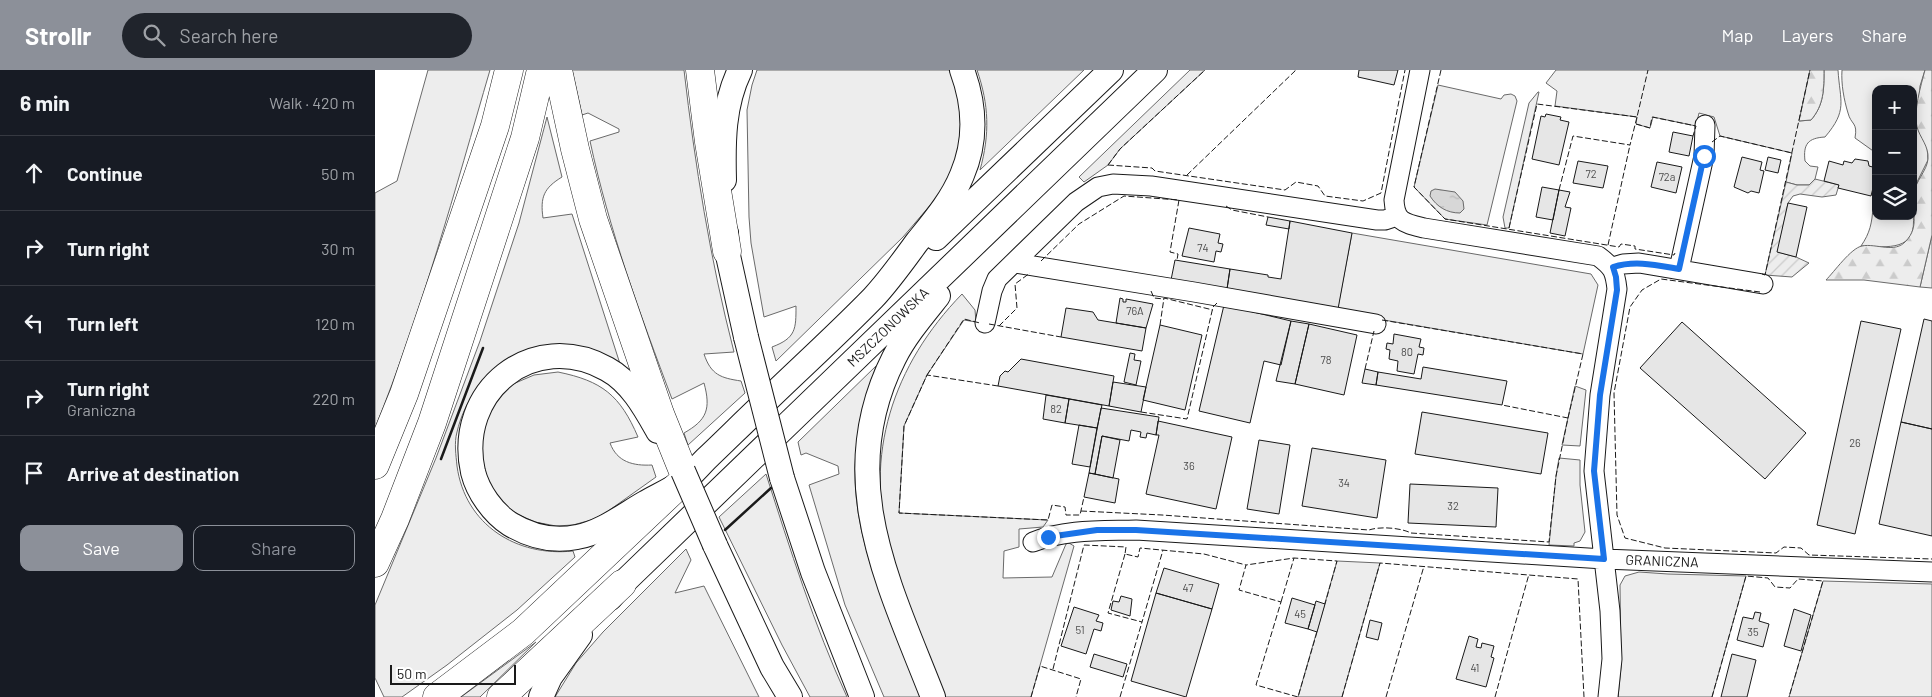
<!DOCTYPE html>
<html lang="en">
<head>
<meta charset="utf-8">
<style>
	:root { --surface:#171b24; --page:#20242c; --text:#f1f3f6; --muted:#9ea1a6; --line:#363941; --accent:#8c9099 }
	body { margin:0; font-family:Barlow,sans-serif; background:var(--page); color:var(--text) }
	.controls { position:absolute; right:15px; top:15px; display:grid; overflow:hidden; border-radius:10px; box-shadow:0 2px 12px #0003 }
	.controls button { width:45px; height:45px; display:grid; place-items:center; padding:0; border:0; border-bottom:1px solid var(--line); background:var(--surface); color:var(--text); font:25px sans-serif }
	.scale { position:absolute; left:15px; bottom:12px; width:126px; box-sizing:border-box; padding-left:5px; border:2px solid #1a1a1a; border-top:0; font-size:14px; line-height:18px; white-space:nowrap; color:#1a1a1a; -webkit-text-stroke:4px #fff; paint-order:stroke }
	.stop { position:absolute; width:15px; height:15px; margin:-11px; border:4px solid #1a73e8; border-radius:50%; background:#fff }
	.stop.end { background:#1a73e8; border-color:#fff; box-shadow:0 1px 5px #0008 }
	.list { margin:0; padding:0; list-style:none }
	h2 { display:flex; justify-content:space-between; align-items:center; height:65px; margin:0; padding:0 20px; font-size:21px }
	h2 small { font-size:16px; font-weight:400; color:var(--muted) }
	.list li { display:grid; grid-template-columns:32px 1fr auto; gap:15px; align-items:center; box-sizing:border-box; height:75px; padding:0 20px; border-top:1px solid var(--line) }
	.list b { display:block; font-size:19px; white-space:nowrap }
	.list p { margin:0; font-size:16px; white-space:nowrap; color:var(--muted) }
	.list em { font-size:16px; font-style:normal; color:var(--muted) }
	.actions { display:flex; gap:10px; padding:15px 20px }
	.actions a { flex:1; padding:11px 0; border:1px solid var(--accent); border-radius:10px; text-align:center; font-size:18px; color:var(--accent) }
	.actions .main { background:var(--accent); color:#fff }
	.icon { flex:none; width:28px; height:28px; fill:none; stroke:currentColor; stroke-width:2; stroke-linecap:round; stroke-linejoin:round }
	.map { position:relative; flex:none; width:1557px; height:627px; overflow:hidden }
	header { display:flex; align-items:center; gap:30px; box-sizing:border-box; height:70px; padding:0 25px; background:var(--accent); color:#fff }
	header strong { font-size:24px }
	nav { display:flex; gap:28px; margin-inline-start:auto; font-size:18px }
	.search { width:350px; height:45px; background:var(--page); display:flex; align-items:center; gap:12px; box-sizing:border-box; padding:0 18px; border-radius:28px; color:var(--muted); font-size:19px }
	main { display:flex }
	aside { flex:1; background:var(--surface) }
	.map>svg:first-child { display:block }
	.grass { fill:#ededed; stroke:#6a6a6a }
	.forest { fill:url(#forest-firs); stroke:#6a6a6a }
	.garden { fill:url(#garden-furrows); stroke:#6a6a6a }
	.water { fill:url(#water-ripples); stroke:#6a6a6a }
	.building { fill:#e6e6e6; stroke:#1a1a1a }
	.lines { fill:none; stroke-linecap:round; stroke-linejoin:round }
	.minor-casing { stroke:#1a1a1a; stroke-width:21 }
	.major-casing { stroke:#1a1a1a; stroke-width:26 }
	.highway-casing { stroke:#1a1a1a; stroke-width:29 }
	.minor { stroke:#fff; stroke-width:19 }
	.major { stroke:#fff; stroke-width:24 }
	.highway { stroke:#fff; stroke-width:28 }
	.major-bridge-casing { stroke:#1a1a1a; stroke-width:26; stroke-linecap:butt }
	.major-bridge { stroke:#fff; stroke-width:24 }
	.fence { stroke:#1a1a1a; stroke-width:1; stroke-dasharray:6 2.5; stroke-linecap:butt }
	.wall { stroke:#1a1a1a; stroke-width:2.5 }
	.route { stroke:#1a73e8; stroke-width:6 }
	.labels { text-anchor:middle; stroke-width:4; stroke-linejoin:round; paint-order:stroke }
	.number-label { font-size:11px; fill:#4d4d4d }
	.street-label { font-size:14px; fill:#1a1a1a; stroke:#fff }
</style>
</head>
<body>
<header>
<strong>Strollr</strong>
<div class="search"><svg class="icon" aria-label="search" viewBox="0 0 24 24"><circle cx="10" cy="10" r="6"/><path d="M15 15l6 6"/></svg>Search here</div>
<nav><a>Map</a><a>Layers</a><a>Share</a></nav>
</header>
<main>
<aside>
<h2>6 min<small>Walk · 420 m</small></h2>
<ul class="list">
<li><svg class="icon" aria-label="ahead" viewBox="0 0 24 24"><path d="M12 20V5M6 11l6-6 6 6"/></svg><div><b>Continue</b></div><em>50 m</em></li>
<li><svg class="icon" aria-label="right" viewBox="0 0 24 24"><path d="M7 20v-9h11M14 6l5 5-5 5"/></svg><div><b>Turn right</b></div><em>30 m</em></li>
<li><svg class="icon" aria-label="left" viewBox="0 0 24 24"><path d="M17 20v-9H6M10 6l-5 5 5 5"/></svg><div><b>Turn left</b></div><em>120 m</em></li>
<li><svg class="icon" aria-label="right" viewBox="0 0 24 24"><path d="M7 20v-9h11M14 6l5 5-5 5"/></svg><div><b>Turn right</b><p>Graniczna</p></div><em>220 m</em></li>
<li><svg class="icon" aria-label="arrive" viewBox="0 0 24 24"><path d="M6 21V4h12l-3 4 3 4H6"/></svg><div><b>Arrive at destination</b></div></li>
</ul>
<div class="actions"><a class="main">Save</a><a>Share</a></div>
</aside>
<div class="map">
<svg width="1557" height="627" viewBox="0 0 1557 627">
	<defs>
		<pattern id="forest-firs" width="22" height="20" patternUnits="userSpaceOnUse" patternTransform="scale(1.25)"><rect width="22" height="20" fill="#ededed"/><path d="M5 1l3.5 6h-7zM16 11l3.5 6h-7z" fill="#cbcbcb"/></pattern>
		<pattern id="garden-furrows" width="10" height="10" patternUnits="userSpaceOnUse" patternTransform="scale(1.25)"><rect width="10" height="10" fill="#ededed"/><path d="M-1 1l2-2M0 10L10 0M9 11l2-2" fill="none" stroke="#cbcbcb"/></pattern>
		<pattern id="water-ripples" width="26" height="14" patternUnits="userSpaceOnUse" patternTransform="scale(1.25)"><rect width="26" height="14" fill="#d7d7d7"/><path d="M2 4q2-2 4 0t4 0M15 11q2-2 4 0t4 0" fill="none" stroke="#b8b8b8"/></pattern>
	</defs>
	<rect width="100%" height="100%" fill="#fff"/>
	<path class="grass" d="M53,0H115C80,120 47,242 0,358V123L22,111Z
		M197,0H309C320,95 335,189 359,282L329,284C336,305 346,308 366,311L370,323L313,375L309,363C332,350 336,339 329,313L297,329C265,244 234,160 215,71L244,62V59L213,43L207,45Z
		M382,0H574L583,20L588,42L587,67L577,105L563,126L528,167L401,291L397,277C421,268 421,259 421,236L389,247L376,173L374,147L372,40L377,15Z
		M602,0H709L605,100C615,64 614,35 602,0Z
		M815,0H830L745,79L733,95L709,112L704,107Z
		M1181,0H1435L1424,51L1436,50C1449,35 1449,19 1449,0H1463C1465,32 1473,40 1450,67C1433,68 1428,74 1430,91L1435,96L1443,97L1440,109L1434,115H1422L1411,112L1417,83L1345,66L1339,47L1324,43L1321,56L1278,47L1275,58L1261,54L1262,47L1180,36L1182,21L1171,13Z
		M1467,0H1550L1545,16L1542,57L1552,76L1553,90L1541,114L1538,125V19H1501V83L1480,68C1483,52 1476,55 1473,43C1469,30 1466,14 1467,0Z
		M1063,15L1126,29L1129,25L1136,24L1140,26L1142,31L1112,155L1070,149L1039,117Z
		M1163,22H1164L1134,158H1130L1128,147L1154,33Z
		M172,47L187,107C169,118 165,127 168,148L197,144L246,297L131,291C106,310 89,332 82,362C79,373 81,385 82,396C90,455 142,487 198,481L200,487L142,540L72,595L27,627H9L0,608V535L61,388L105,271L144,153Z
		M1501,134V146H1538V144C1543,182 1513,177 1486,176C1495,163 1497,153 1498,137Z
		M977,163L1216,204L1223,215L1208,284L962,242Z
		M1557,165V218L1545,217Z
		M587,224L600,240L601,252L589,250L552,305L529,356L524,443L673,450L668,457L644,459V477L629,481L628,508L677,507L691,474L694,473L699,476L656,627H570C551,579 529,531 515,481C488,385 518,295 587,224Z
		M501,296C493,324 484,351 481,380C472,464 517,551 547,627H509L470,535L434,415L464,404L463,396L431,383L426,385L423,372Z
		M183,302C227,311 245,325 263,367L235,373C242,392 258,396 277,395L281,407L229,444L216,450L198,455L181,456L160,452L144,445L127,434L111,412L106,398L105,362L123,327L138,314L159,305Z
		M1200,316L1211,320L1205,376L1187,375Z
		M1184,388L1205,390V415L1210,462L1205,471L1199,473V476L1174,475L1181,406Z
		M391,404C415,479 439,555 472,627H435L407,575L344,447Z
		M311,479L316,490L300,523L329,516L384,627H180L201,593L228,562Z
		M962,491L1005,493L967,627H923Z
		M1264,502L1293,504L1371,506L1337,627H1243L1246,597L1245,515L1250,506Z
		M1448,511L1557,514V627H1414Z
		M161,572L105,627H86Z"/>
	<path class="forest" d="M1435,0H1449C1449,19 1449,35 1436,50L1424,51Z
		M1550,0H1557V165L1545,217L1489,210H1451C1459,202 1476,178 1487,176C1501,173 1520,184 1531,171C1545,156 1536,142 1539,124C1540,111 1552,101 1553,89C1554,76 1545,68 1542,57C1538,42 1546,15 1550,0Z"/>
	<path class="garden" d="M1440,109L1464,115L1461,125L1447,127L1425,124L1418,126L1413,133L1403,182L1421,187L1434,193L1417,207L1390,205L1411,112L1422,115H1434Z"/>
	<path class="water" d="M1060,119L1080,122L1088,131L1089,139L1085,143C1072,143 1062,137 1055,126L1056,121Z"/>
	<path class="building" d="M984,0H1023L1019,15L983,7Z
		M1171,44L1186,47L1185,50L1194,52L1184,95L1157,89L1166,46L1170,47Z
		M1298,62L1318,66L1314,86L1294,82Z
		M1367,87L1387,92L1385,100L1389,101L1384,123L1376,121L1373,123L1359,117Z
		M1393,87L1406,90L1403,103L1390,100Z
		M1480,89L1493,91L1494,96L1501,98V118H1498L1496,126L1463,118L1464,115L1449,111L1454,91L1468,95L1469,91L1477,93Z
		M1203,91L1233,96L1228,118L1198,113Z
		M1282,92L1307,97L1301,123L1276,117Z
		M1167,117L1184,120L1178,150L1161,147Z
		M1184,120L1195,122L1190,137L1196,138L1190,166L1175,163Z
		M1413,133L1432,137L1421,187L1402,182Z
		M893,147L915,151L914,159L891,155Z
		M915,151L977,163L963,239L852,219L855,199L893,205V207L906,209Z
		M814,158L845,164L843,173L848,174L846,182L841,181L839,192L807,186Z
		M800,190L855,199L852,219L796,210Z
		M745,228L748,229V232H751V229L778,234L771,258L741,253Z
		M849,235L916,251L906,295L889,291L875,353L824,341Z
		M691,238L718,242L723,250L771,258L767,281L686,267Z
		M1549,249L1557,251V359L1526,352Z
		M916,251L934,254L920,314L901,311Z
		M1486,251L1526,259L1480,464L1442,455Z
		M1307,252L1431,363L1390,409L1265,298Z
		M934,254L982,265L969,325L920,314Z
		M785,255L827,265L810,340L768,330Z
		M1019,264L1046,269L1044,277L1049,278L1048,285L1043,284L1039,304L1022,301L1023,291L1014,289L1015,280L1011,279L1012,273L1018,274Z
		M755,283L760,284L759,290L766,291L761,315L749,312Z
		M646,289L739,306L734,336L623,316L625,306L630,301L633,302Z
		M1048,297L1132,311L1127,335L1001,315L1003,302L1046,309Z
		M990,299L1003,302L1001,315L987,313Z
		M738,312L771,317L766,342L734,336Z
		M671,325L694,329L690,353L668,349Z
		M694,329L727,335L722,358L690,353Z
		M726,338L784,347L781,365L772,363L771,368L765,367L766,362L756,360L754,371L727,366L720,404L714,403Z
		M1047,342L1173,363L1166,404L1040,384Z
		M783,351L857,367L841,439L771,424L784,365H781Z
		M1526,352L1557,359V466L1504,454Z
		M704,355L722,358L715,397L697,394Z
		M727,366L745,370L738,408L720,404Z
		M884,370L915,375L904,444L872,439Z
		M937,378L1011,390L1002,448L927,436Z
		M714,403L744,409L740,433L709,427Z
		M1035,414L1123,418L1121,457L1033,453Z
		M789,498L844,514L837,539L781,523Z
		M781,523L837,539L811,627L756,611Z
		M746,526L757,529L755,546L736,540L738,531L744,532Z
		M917,528L940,535L933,559L910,553Z
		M941,531L950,534L942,562L933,559Z
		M699,537L724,545L721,551L728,553L726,561L719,559L711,584L686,576Z
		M1419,539L1436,545L1426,581L1409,576Z
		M1380,542L1386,543L1384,551L1394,554L1388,577L1362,570L1368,547L1378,549Z
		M995,550L1007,553L1003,570L991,567Z
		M1094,566L1103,569L1101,577L1106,578L1107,573L1119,576L1116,587L1119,588L1111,617L1081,609Z
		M719,584L752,594L748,607L715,597Z
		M1357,584L1381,590L1372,627H1346Z"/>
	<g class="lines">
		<g class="minor-casing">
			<path id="minor" d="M1045,0L1019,130C1020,152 1029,153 1049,158L1223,186C1238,197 1240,201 1242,219L1225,325L1219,401L1235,541L1237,589L1233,627
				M640,193L819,222L1001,254
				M1238,197L1248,194L1264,193L1388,214
				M1304,199L1329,86L1330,55
				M610,253L617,221L622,209L701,132L723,117L738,114L776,116L1002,150H1010L1022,146
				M658,472C691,459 726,461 761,460L1229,489L1557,502"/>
		</g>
		<g class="major-casing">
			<path id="major" d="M349,110C348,72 348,35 365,0
				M351,163L352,181L371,267
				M561,168L736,0
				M283,361C270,338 256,312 232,299C158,258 80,321 98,402C103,422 118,443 135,454C155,466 178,472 202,467C226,463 249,445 270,433C282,426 296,420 307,412C316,406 323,397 331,389C349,372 367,354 385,337C423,300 462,265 498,228C514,211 528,191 542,172C559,151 577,130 587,105C602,70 600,35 587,0
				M407,408L438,502L487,627
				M340,475L397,597L415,627
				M235,528L247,514L780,0
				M166,627L175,607L205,565
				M558,627C514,514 458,408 519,288C530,266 547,246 563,226"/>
		</g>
		<g class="highway-casing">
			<path id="highway" d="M183,0L200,79L218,149L285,344L308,401
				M325,0L334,72L352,181
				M0,395L29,324L120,56L134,0
				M0,493L20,449L57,353L150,68L166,0
				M62,627L148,562L308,411
				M126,627L247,514"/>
		</g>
		<use href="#minor" class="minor"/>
		<use href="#major" class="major"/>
		<use href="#highway" class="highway"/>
		<g class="major-bridge-casing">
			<path id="major-bridge" d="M371,267L407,408
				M308,401L340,475"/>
		</g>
		<use href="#major-bridge" class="major-bridge"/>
		<path class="fence" d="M1066,0L1039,117L1070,149L1244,177L1246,174L1260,176V179L1299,185L1300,183
			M1261,54L1275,58L1277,47L1321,56L1318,66
			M1337,72L1345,66L1417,83
			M1336,79L1335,80L1340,82L1337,93
			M733,95L777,98L780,101L910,120L921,112L943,116L950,126L988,131L1006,123L1030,0
			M733,95L745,79L830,0
			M812,105L921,0H919
			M1184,120L1198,66L1255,75L1262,47
			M851,136L857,140L893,147
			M1134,158L1162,34L1262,47L1273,0
			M1233,175L1255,75
			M666,191L704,154L749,126L804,130L795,182L803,184L802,190
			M1387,204L1390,205L1435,0
			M776,221L779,228L789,229
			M1385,222L1286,209L1267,220L1255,237L1239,323L1242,445L1250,468L1290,478L1401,483L1409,477L1426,478L1434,485L1557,489
			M1007,250L1208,284L1193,348
			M614,254L686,267
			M785,255L789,228L838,240
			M624,256L642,238L640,214L655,203
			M990,299L999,261
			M552,305L589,249L605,253
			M623,316L552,305L529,356L524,443L673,450L677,435L690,437L691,445H705L709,427
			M766,342L812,349L838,237L842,233
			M706,441L787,445L994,460C1006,456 1026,458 1036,463L1174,472L1181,406L1193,348L1127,335
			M750,484L733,543L767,552L788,480
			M906,532L919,488
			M942,562L923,627L881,615L906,532L864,520L871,495L919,488L962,491L950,534
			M678,599L709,475L751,477L750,484L763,487L765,478L829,484L871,495
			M656,627L665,596L706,609L701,627
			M745,627L767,552
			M967,627L1005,493L1203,509L1209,627
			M1011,627L1049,496
			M1120,627L1154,504
			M1337,627L1371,506L1393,508L1400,517L1415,518L1423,509L1448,511L1414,627"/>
		<path class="wall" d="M66,389L108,278
			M350,460L396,418"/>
	</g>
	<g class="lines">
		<path class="route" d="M673,467L722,460H761L1229,489L1219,401L1225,325L1242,220L1241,207L1238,197C1260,190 1281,195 1304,199L1329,86"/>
	</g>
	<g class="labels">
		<g class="number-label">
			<text x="1216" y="108">72</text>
			<text x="1292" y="111">72a</text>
			<text x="828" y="182">74</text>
			<text x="760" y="245">76A</text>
			<text x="1032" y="286">80</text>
			<text x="951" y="294">78</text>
			<text x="681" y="343">82</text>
			<text x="1480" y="377">26</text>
			<text x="814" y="400">36</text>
			<text x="969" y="417">34</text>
			<text x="1078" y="440">32</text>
			<text x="813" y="522">47</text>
			<text x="925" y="548">45</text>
			<text x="705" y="564">51</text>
			<text x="1378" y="566">35</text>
			<text x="1100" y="602">41</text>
		</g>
		<g class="street-label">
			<text transform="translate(513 257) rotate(-44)" y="5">MSZCZONOWSKA</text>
			<text transform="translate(1287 491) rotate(2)" y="5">GRANICZNA</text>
		</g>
	</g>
</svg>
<div class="controls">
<button>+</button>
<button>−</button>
<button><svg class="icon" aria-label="layers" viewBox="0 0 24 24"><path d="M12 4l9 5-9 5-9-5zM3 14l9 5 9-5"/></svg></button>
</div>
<div class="scale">50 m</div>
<div class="stop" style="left:1329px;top:86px"></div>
<div class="stop end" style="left:673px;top:467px"></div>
</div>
</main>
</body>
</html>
